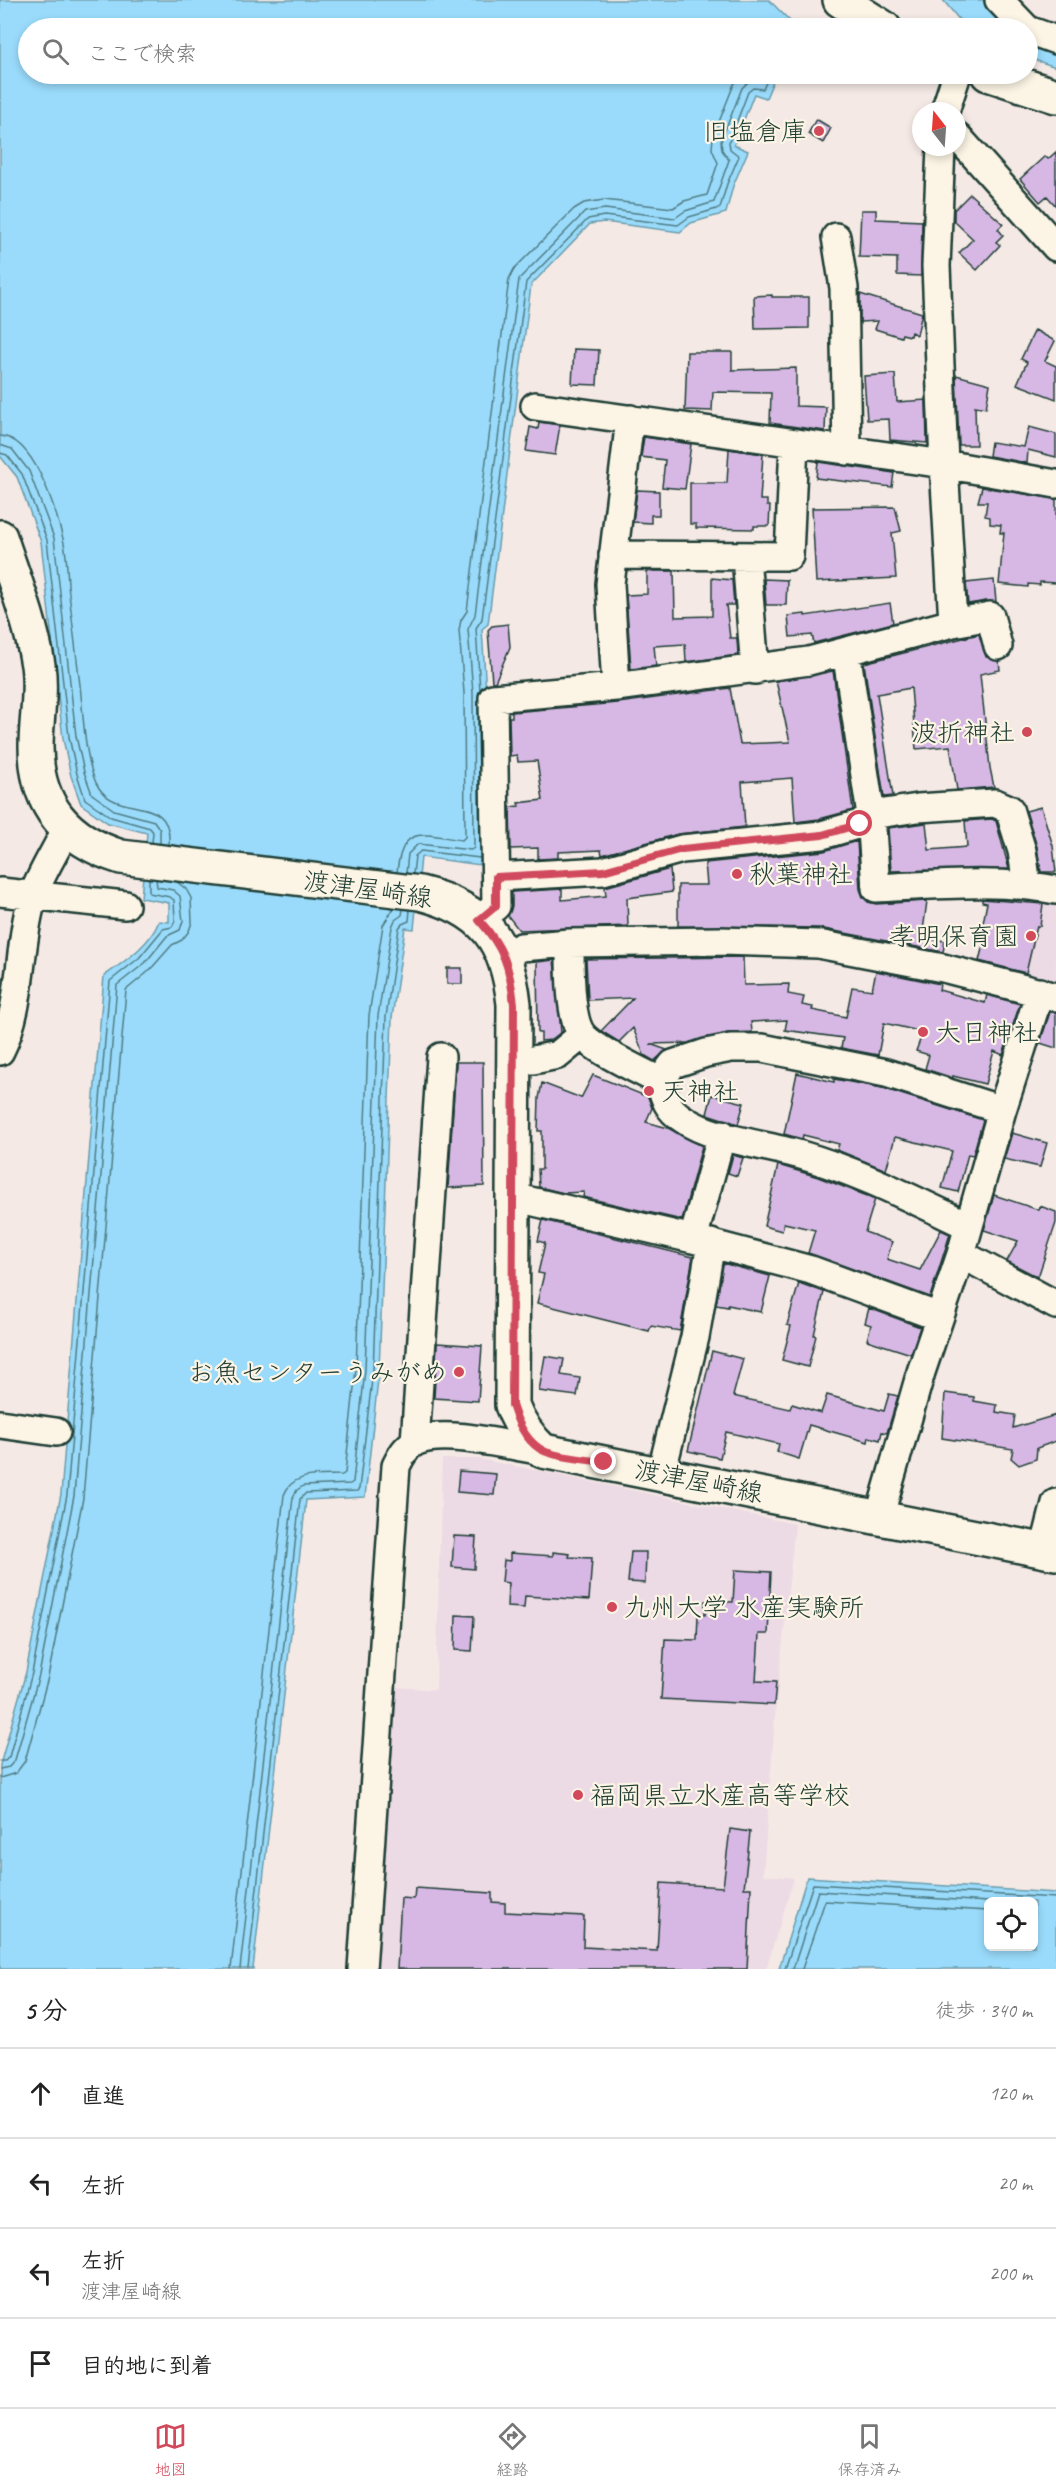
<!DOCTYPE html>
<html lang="ja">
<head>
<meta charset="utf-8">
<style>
	:root { --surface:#fff; --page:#f2f2f2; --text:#222; --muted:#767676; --line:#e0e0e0; --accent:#d1495b }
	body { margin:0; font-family:Caveat,"Klee One",sans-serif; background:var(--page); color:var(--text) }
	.controls { position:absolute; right:18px; bottom:18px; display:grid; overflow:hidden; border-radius:9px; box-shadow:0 3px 9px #0003 }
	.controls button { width:54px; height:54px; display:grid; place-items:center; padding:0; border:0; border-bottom:2px solid var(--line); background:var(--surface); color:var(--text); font:30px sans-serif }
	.compass { position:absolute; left:912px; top:102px; width:54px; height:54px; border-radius:50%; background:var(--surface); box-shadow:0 3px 9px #0003; rotate:343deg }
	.stop { position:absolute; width:18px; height:18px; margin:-14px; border:4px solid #d1495b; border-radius:50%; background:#fff }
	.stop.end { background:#d1495b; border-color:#fff; box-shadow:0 2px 6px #0008 }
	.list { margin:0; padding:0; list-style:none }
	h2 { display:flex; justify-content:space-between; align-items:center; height:78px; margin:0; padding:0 24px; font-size:26px }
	h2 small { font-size:20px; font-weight:400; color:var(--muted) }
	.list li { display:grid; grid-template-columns:39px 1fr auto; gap:18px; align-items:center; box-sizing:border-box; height:90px; padding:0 24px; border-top:2px solid var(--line) }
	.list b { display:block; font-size:22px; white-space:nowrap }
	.list p { margin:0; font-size:20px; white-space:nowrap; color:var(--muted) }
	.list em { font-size:20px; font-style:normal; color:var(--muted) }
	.icon { flex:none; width:33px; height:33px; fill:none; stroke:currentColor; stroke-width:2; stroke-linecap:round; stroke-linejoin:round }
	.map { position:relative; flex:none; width:1056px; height:1969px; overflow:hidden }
	.search { position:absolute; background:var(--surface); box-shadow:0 3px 9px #0003; left:18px; right:18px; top:18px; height:66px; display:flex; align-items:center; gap:15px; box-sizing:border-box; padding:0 21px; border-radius:33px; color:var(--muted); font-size:22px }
	.sheet { height:438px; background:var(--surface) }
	nav { display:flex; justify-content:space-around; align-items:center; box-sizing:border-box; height:84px; border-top:2px solid var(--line); background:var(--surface); font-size:16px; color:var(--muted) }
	nav a { display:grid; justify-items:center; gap:3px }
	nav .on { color:var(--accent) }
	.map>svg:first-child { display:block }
	.built { fill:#ecdae5 }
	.water { fill:#9adbfb; stroke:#699cab; stroke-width:1.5; fill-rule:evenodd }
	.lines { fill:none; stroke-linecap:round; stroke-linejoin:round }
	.shore { stroke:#507c84; stroke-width:1.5 }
	.building { fill:#d7b8e5; stroke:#1f3d34; stroke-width:1.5 }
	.minor-casing { stroke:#1f3d34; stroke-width:32 }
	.major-casing { stroke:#1f3d34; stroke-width:38 }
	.minor { stroke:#fcf5e5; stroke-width:27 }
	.major { stroke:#fcf5e5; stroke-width:33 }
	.route { stroke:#d1495b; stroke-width:8 }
	.poi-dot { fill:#d1495b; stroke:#fcf5e5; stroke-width:2 }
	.labels { text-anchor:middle; stroke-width:4.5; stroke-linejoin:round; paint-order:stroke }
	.poi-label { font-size:26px; fill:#1f3d34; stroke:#fcf5e5; text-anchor:start }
	.street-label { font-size:26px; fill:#1f3d34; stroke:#fcf5e5 }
</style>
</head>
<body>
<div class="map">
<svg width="1056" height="1969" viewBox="0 0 1056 1969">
	<rect width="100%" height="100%" fill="#f5e9e5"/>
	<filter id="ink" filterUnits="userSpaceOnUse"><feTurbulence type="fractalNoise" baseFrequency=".0167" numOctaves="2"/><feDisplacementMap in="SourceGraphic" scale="12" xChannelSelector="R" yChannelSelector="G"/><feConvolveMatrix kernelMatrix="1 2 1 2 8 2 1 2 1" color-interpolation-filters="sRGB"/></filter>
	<g filter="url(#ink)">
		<path class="built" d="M1015,892L1056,896V989L997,975Z
			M442,1459H480L795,1524L775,1716L763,1875L794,1878L766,1969H377L395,1687L436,1690Z"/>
		<path class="water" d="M0,0H769L790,21L783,28H28V74H776L766,98L754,94L734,145L748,151L733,186L726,213L691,223L680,232L604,222L590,224L531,285L488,624L482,629L486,692L488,866L421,857L414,929L405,928L392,1018L379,1371L365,1497L306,1500L253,1969H0V1765L26,1672L61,1494L104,976C125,961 150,945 159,921L169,922V903L141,898L147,833L108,823L81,804L71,776L63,739L41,542L17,477L0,456Z
			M943,0H991L1021,28H966Z
			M1028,35L1056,45V67L1028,58Z
			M807,1877L1056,1893V1969H779ZM988,1902H1034V1946H988Z"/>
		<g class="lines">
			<path class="shore" d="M0,436C34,437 55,508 62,535C67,551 67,569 68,585C72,619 76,652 80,685C83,711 85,768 99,788C119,819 173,792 169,845
				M0,445L12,449L29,471L54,538L76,736L84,772L92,794L114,810L154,821L160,830V844
				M0,453L7,455L22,474L47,540L69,737L77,774L85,799L111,817L150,828L153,832L152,843
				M480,691L476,628L482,619L526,282L588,219L604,216L678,225L689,217L720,208L727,184L739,156L730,149L729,142L748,92L753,88L763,89L770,74
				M397,872C402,823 424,835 462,840L465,837L464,693L459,630L461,620L467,611L509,279L514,269L574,209L584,203L604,200L673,208L684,201L707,195L718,163L712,149L713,137L734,84L745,74
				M406,873L408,854L418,844L471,850L474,848L473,693L468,629L475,615L519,279L585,212L605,209L675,218L685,211L714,202L729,160L722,150L721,141L742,88L748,82L758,80L762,74
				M413,874L415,856L421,851L480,858
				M0,1761H5L9,1757L32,1673L67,1495L110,981L139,958L163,929L172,927L175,921L174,900L170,897L149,893V879
				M0,1769L9,1767L15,1760L39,1675L74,1496L117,985L145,963L167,936L180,930L183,921L180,896L173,890L157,887L156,879
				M0,1778L16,1773L25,1761L48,1677L83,1498L126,990L149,971L172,945L182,940L189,931L192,922L191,898L186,889L177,882
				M231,1969L284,1495C293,1471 321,1476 342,1475L345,1473L356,1369L369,1015L383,925L394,908
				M240,1969L293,1497L297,1490L303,1486L350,1484L353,1482L365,1370L378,1016L392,927L395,920L402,915L403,909
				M248,1969L300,1499L306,1493L357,1491L359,1489L373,1371L386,1017L399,928L402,924L409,921L410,910
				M785,1969L813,1884L1056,1898
				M793,1969L818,1891L988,1902
				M802,1969L825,1901L988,1911"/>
		</g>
		<path class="building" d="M816,119L831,128L823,143L808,134Z
			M1056,152V206L1047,196L1040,202L1020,179L1045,156L1048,159Z
			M970,194L1003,224L998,229L1003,235L996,242L1000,245L977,270L959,253L973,239L954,221V210Z
			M861,210H876V219L922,221L921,276L897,275V258L859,257Z
			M860,294L922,313L917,335L911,332L910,336L902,334L901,337L875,329L878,321L860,322Z
			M772,295V297H809V328L755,329L754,296Z
			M1035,330L1055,341L1045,361L1056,366V399L1017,384L1027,362L1021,359Z
			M574,349L599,350L597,385L572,384Z
			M687,352H732V370L796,368V406L826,407L825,431L770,423L771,393L713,392L712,411L685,410Z
			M895,374L897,402L926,400L927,443L890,440L889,419L867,420L864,376Z
			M956,375L990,384L986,408L975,406L976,445H959Z
			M539,422L560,425L555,455L526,451L530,427L538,429Z
			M1029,427L1056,434V457L1028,450L1027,463L989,456L991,442L1024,447Z
			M644,437L691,444L685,489L662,487L665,460L641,457Z
			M729,449L763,454L760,500H767V506H770L769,526H754V529L696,528V524H690V483H727Z
			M818,462L894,473L892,487L816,478Z
			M982,487L1056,499V583L1040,582V585L1028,584V587L999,584L1004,533H1000L1001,525L990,524V517L985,516L987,502H978Z
			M637,490L659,491V515H651V523L633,522Z
			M895,507L901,531L892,533L896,578L816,582L812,508Z
			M647,571H674L675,617L712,616V578L732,580L734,605H726L730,638H737L738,655L686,662L685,644L654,646L656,666L631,669L626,595L647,594Z
			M764,579L787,580L786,605H766Z
			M994,580L996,602L987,601L968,604L966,583Z
			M890,603L893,623L814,643L812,635L790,637L788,616L805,614V616Z
			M508,624L510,647L495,682H492L488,630L492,626Z
			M979,634L986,657L999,661L1000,670L980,674L990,768L994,787L957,790L950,746L916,749L911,688L877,694L893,796L884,797L864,663Z
			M833,671L853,810L819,819L795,822L792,778L742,782L745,827L678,834L602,855L601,850L558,852V858L538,859V848L511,849L510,807L519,806L518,803L543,800L537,761L518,762L517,755L510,756L509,717H512V712L618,703L730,688L740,744L790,742L776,681Z
			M1041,807L1053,846L1056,872H1041L1037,847L1026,811Z
			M992,819L996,821L1009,869L891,871L888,828L926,823L929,850L967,847L965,821Z
			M857,841L860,889L863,897L868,902L876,904L927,901L922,938L945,941L943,952L819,928L678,926V885H707L705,863L824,851Z
			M670,869L672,892L627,898L628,926L519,930L508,916L512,906V892L562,889V900L606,896L605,887Z
			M982,899L1043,904L1040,926H1037L1026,973L979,961L987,929L982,928L987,903L982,902Z
			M743,957L744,985L789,984L788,994L804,997L802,1005L813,1007L812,1010L846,1017L852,987L872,990L876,971L940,984L939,990L985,1003L987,995L1020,1004L1003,1055L994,1051L985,1084L953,1076V1078L925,1069L929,1055L916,1051L923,1032L884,1023L878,1055L841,1048L843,1038L785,1030L787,1020L751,1022L752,1032L728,1033L688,1043L650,1044L667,1050L654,1061L644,1055L633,1028L619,1042L601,1031L633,998L588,1000L586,959Z
			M554,960L561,1032L551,1040L541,1041V1033H538L537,962Z
			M447,968H462V984H447Z
			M1050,1012H1056V1048L1040,1043Z
			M456,1062H483L484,1186L448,1188Z
			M797,1073L834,1082V1079L882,1088L983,1120L973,1155L968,1154L958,1192L942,1188L952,1151L895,1137L886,1170L837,1150L839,1144L803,1135L802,1139L784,1134Z
			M593,1075L648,1097L652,1108L646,1122L668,1128L702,1146L682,1220L583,1197L584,1192L564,1193L539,1187L538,1169H542V1131H538L539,1098L542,1083L581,1098Z
			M712,1095L744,1103L738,1124L707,1114Z
			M1012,1133L1047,1143L1040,1167L1004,1159Z
			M733,1155L743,1158L737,1176L728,1173Z
			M778,1165L818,1177L875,1199L865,1232L892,1242L887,1259L920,1270L941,1230L950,1234L930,1297L808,1253L815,1230L784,1223L782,1231L764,1226Z
			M994,1195L1039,1210L1040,1206L1056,1212V1223L1038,1277L1007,1261L1018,1241L984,1230Z
			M543,1220L693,1257L680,1331L651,1326L649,1331L537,1303L544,1274L538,1273L545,1243L538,1241Z
			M726,1264L770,1276L761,1312L728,1305V1307L716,1305L723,1265Z
			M799,1283L824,1292L814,1335L816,1336L808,1367L782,1360L791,1326L787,1325Z
			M869,1308L920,1327L911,1354L867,1340L871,1325L865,1323Z
			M437,1343L482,1346L478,1401L434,1398Z
			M712,1351L743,1359L733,1396L790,1409L792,1404L821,1413L827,1395L884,1411L889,1394L898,1396L887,1433L882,1432L880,1440L869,1437L868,1442L809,1425L799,1459L777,1452L779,1444L726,1432L720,1458L688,1451Z
			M545,1356L564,1359L561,1375L580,1378L577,1396L539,1391Z
			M945,1393L974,1397V1401L997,1405L996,1412L1015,1415L1013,1428L1056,1415V1441L1037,1448L1036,1459L1019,1465L1011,1458L1013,1449L942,1438Z
			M459,1471L496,1474L494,1495L457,1492Z
			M454,1536L476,1537L474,1569L452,1567Z
			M553,1552L570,1554L569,1557L592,1558L589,1600L525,1596L524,1608L507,1607L508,1583L502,1582L504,1560L510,1561V1553L553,1556Z
			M631,1552H646L645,1583L628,1582Z
			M735,1570L771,1572L768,1634H759L756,1681L776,1682L774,1705L661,1699L665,1639L697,1640L698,1614L705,1615V1601L733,1602Z
			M456,1615L474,1616L472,1651L455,1650Z
			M730,1829L750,1832L744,1888H751L747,1969H397L401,1898L414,1899L415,1888L492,1893V1902L505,1903V1912L584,1916L583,1947L657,1951L661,1883L723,1887Z"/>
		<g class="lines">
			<g class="minor-casing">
				<path id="minor" d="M999,0L1026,28
					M1028,30L1056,40
					M945,111L957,74
					M957,136L1056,247
					M941,147L936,266L944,464L953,623
					M836,237L844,288L847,451
					M535,406L944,464L1056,484
					M613,555L789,556L794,443
					M746,556L755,670
					M846,651L871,815L876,888C936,885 997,879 1056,890
					M616,687L610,584L630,419
					M496,877L603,871L682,849L822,835L860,824L871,815L918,808L995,803L1009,809L1022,851L1027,885
					M0,892L125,905
					M479,920L496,906L493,698L616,687L809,661L953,623L990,616L998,646
					M570,943C570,964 569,1020 583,1036C597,1051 640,1071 660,1081C664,1098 668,1110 683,1119C711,1139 767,1145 801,1155C860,1172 914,1200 969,1226
					M505,955L521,947L570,943L720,941L818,944L943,968L1056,997
					M0,1051C24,1003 17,947 33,896C41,873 56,851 66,829
					M514,1061L533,1060L558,1055L582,1035
					M660,1081L673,1064L706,1053L731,1048H762L886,1073L1002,1110
					M513,1197L693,1239L811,1270L939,1317
					M693,1239L722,1134
					M961,1254L1056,1305
					M0,1424L56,1432
					M415,1442L441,1057
					M661,1474L695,1337L711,1243
					M879,1518L921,1372L961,1254L1002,1110L1040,992
					M1044,1550L1056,1503
					M362,1969L396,1466C401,1456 406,1446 417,1441C446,1429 510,1446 543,1451"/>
			</g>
			<g class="major-casing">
				<path id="major" d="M840,0L884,28
					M988,74L1056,96
					M0,537C14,579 31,622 38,665C42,693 36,719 36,747C36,806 67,840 121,857L420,893C484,909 507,940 514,1004L512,1405C519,1424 528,1437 543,1451L1056,1553"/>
			</g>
			<use href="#minor" class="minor"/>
			<use href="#major" class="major"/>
		</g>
	</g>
	<g class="lines" filter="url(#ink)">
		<path class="route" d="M604,1462C589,1460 556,1457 544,1451C527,1443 517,1421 512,1405L514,1004C510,967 504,948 479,920L496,906V877L603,871L682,849L822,835L860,824"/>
	</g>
	<g class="poi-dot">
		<circle cx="819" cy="131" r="6"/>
		<circle cx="1027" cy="732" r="6"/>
		<circle cx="737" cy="874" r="6"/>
		<circle cx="1031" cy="936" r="6"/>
		<circle cx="923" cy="1032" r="6"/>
		<circle cx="649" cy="1091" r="6"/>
		<circle cx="459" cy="1372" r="6"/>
		<circle cx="612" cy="1607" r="6"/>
		<circle cx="578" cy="1795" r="6"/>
	</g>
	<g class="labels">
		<g class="poi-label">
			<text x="807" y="140" text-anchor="end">旧塩倉庫</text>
			<text x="1015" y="741" text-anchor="end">波折神社</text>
			<text x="749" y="883">秋葉神社</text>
			<text x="1019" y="945" text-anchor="end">孝明保育園</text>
			<text x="935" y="1041">大日神社</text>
			<text x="661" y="1100">天神社</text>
			<text x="447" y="1381" text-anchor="end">お魚センターうみがめ</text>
			<text x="624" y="1616">九州大学 水産実験所</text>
			<text x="590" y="1804">福岡県立水産高等学校</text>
		</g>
		<g class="street-label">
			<text transform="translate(368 889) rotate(8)" y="9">渡津屋崎線</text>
			<text transform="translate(699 1481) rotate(11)" y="9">渡津屋崎線</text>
		</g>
	</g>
</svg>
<div class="controls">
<button><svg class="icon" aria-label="locate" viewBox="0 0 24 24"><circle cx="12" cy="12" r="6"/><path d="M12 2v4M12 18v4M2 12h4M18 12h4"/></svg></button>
</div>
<svg class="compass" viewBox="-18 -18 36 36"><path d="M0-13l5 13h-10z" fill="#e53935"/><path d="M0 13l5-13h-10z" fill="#767676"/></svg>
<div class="stop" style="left:860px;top:824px"></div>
<div class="stop end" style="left:604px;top:1462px"></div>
<div class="search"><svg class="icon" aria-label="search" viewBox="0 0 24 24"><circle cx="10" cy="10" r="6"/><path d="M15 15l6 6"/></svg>ここで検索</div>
</div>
<section class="sheet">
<h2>5 分<small>徒歩 · 340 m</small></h2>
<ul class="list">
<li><svg class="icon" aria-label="ahead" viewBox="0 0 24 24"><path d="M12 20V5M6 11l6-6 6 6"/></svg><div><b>直進</b></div><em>120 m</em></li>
<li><svg class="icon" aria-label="left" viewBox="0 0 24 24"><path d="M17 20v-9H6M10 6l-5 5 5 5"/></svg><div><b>左折</b></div><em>20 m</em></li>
<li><svg class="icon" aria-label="left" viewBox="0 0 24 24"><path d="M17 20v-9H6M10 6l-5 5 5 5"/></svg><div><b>左折</b><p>渡津屋崎線</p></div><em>200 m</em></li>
<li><svg class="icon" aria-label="arrive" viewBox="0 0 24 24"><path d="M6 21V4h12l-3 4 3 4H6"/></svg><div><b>目的地に到着</b></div></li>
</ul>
</section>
<nav>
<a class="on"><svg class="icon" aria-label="map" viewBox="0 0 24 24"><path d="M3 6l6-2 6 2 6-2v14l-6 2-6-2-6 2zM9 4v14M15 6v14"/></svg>地図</a>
<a><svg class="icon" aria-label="directions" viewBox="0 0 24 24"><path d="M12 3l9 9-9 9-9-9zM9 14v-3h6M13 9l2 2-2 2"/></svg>経路</a>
<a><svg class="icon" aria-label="saved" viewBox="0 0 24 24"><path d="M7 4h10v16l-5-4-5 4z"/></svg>保存済み</a>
</nav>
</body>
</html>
